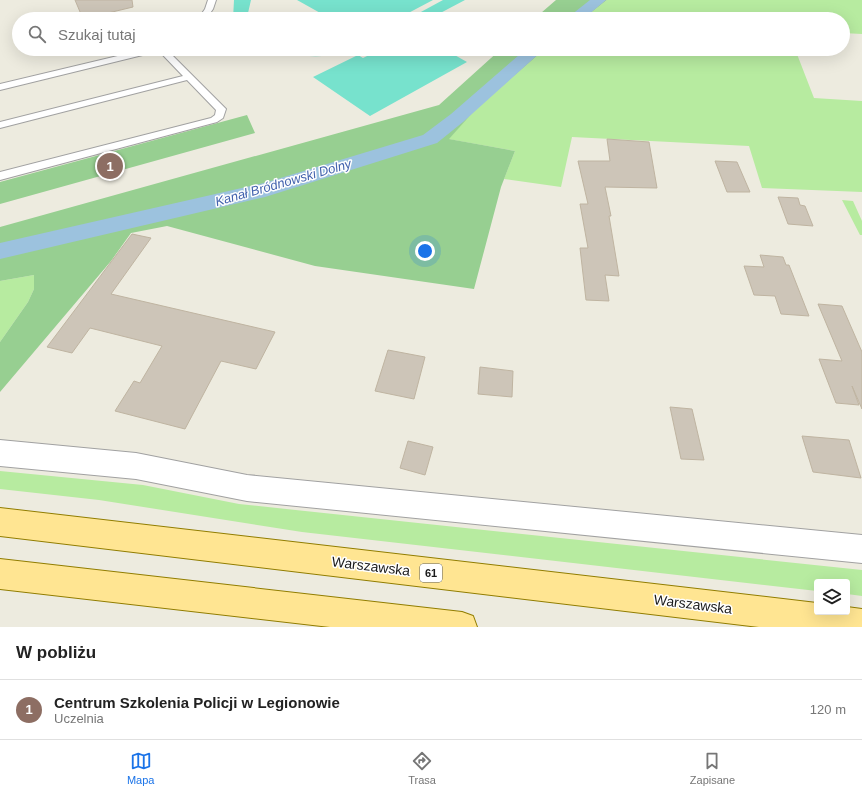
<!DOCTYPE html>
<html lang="pl">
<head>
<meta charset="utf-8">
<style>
	:root { --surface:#fff; --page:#f2f2f2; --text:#222; --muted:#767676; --line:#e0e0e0; --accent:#1a73e8 }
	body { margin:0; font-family:Arial,sans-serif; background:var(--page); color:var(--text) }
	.controls { position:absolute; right:12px; bottom:12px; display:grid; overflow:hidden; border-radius:4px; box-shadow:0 4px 16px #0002 }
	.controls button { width:36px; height:36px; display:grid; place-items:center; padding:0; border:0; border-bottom:1px solid var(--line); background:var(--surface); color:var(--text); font:20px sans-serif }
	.you { position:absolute; left:425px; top:251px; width:14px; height:14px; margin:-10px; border:3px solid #fff; border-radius:50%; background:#1a73e8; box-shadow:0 0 0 6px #1a73e833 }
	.badge { display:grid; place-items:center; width:26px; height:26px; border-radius:50%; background:var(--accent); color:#fff; font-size:13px; font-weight:700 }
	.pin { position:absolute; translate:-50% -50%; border:2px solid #fff; box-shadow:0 1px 4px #0006 }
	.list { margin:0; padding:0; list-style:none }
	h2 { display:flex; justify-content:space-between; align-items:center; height:52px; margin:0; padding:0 16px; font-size:17px }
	h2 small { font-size:13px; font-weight:400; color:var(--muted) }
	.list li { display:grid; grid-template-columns:26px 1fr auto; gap:12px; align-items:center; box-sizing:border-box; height:60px; padding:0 16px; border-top:1px solid var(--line) }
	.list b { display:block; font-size:15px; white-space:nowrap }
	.list p { margin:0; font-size:13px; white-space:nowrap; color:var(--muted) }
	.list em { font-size:13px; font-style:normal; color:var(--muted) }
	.icon { flex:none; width:22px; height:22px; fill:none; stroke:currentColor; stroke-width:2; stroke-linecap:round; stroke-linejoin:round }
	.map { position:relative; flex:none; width:862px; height:627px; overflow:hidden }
	.search { position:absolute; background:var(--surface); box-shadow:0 4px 16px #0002; left:12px; right:12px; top:12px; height:44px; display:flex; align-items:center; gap:10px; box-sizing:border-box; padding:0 14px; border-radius:22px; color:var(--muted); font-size:15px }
	.sheet { height:112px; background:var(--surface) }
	nav { display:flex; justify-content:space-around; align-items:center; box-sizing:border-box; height:56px; border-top:1px solid var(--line); background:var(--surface); font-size:11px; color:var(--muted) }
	nav a { display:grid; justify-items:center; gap:2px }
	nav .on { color:var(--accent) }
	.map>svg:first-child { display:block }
	.grass { fill:#b7eba0 }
	.forest { fill:#97cf91 }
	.pitch { fill:#77e2cd }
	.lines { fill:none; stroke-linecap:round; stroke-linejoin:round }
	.canal { fill:#9cc2de; fill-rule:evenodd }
	.building { fill:#cdc5b8; stroke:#bfb4a1 }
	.service-casing { stroke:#a1a1a1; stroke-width:2 }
	.minor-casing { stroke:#a1a1a1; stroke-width:2 }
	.primary-casing { stroke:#917d00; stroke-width:2 }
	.service { fill:#fff; fill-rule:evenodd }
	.minor { fill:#fff; fill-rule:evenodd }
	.primary { fill:#ffe592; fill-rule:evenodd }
	.labels { text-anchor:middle; stroke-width:3; stroke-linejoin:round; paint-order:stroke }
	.shield { fill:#fff; stroke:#5f5f5f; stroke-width:1 }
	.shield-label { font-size:11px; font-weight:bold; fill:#1a1a1a }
	.water-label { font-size:13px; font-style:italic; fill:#4363ae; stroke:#fff }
	.near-street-label { font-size:14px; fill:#1a1a1a; stroke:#fff }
</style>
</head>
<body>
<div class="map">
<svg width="862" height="627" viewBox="0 0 862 627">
	<rect width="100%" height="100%" fill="#edebdf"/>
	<path class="grass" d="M607,0H862V34L843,33V19H583Z
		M545,49H795L814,98L862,101V192L762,188L749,146L572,137L561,187L504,179L515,151L448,139L475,110Z
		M842,200L853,201L862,221V235H860Z
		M34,275V289L28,302L0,342V281Z
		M0,471L143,485L239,504L862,570V596L847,594V582H817V591L302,532L99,500L0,489Z"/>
	<path class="forest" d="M556,0H607L583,19H534Z
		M501,49H545L475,110L449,139L515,151L501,187L474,289L315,266L167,226L131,233L111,261L0,392V342L28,302L34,289V275L0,281V227L439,105Z
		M247,115L255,133L0,204V182Z"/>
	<path class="pitch" d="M234,0H251L248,13L251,19H233Z
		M297,0H433L397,19H331Z
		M443,0H465L429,19H408Z
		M270,49H364C338,58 296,59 270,49Z
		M381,49H444L467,62L370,116L313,77L358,55L363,58Z"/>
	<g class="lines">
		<path class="canal" d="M590,0H606L583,19H566Z
			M526,49H544L463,122L437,143L265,197L0,259V243L264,183L423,135L451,114Z"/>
	</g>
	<path class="building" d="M75,0H132L133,7L83,19Z
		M607,139L649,142L657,188L605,187L611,216H609L619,276L605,275L609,301L586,300L580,248H588L580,204H588L578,161H610Z
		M715,161L737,162L750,192H727Z
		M778,197L798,198L800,205L805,206L813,226L788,224Z
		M132,234L151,238L111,294L275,332L256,369L221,361L185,429L115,411L134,381L140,383L162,346L90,328L72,353L47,347Z
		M760,255L783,257L786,265H789L809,316L781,314L775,296L754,295L744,266L764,267Z
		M818,304L842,306L862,352V409L852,386L859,405L836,403L819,359L842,361Z
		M388,350L425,357L414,399L375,391Z
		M480,367L513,371L512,397L478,394Z
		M670,407L692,409L704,460L681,459Z
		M802,436L849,440L861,478L813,472Z
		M408,441L433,447L425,475L400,468Z"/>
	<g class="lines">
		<g class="service-casing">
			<path id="service" d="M208,0H216L213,9L206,19H198L205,9Z
				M147,49H166L226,109L223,118L217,122L0,180V172L211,118L215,115L216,110L187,80L0,128V122L183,76L159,51L0,90V84Z"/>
		</g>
		<g class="minor-casing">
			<path id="minor" d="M0,440L136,453L247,475L862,535V563L247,501L136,479L0,466Z"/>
		</g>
		<g class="primary-casing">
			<path id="primary" d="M0,508L817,603V612H847V607L862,609V627H759L0,536Z
				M0,559L462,612L473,616L477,627H330L0,589Z"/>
		</g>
		<use href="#service" class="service"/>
		<use href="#minor" class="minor"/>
		<use href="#primary" class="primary"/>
	</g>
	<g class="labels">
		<rect class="shield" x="420" y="564" width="22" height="18" rx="3"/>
		<g class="shield-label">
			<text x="431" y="577">61</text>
		</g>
		<g class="water-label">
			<text transform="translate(283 182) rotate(-16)" y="5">Kanał Bródnowski Dolny</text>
		</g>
		<g class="near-street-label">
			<text transform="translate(371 566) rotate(7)" y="5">Warszawska</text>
			<text transform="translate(693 604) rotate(7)" y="5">Warszawska</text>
		</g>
	</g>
</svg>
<div class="controls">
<button><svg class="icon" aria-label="layers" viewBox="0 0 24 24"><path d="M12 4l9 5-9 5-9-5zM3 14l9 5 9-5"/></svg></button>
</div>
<div class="you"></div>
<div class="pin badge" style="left:110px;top:166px;background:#8d6e63">1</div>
<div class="search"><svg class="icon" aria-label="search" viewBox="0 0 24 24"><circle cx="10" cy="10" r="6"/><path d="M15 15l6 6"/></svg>Szukaj tutaj</div>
</div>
<section class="sheet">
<h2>W pobliżu<small></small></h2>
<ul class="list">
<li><span class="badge" style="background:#8d6e63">1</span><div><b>Centrum Szkolenia Policji w Legionowie</b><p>Uczelnia</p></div><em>120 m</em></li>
</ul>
</section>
<nav>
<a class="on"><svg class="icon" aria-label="map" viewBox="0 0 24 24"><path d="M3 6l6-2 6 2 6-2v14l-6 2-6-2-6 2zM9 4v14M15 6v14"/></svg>Mapa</a>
<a><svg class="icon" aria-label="directions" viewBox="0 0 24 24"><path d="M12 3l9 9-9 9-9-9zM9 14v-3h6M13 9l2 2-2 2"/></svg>Trasa</a>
<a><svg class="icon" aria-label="saved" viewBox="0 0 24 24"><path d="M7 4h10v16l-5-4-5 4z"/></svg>Zapisane</a>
</nav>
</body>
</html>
